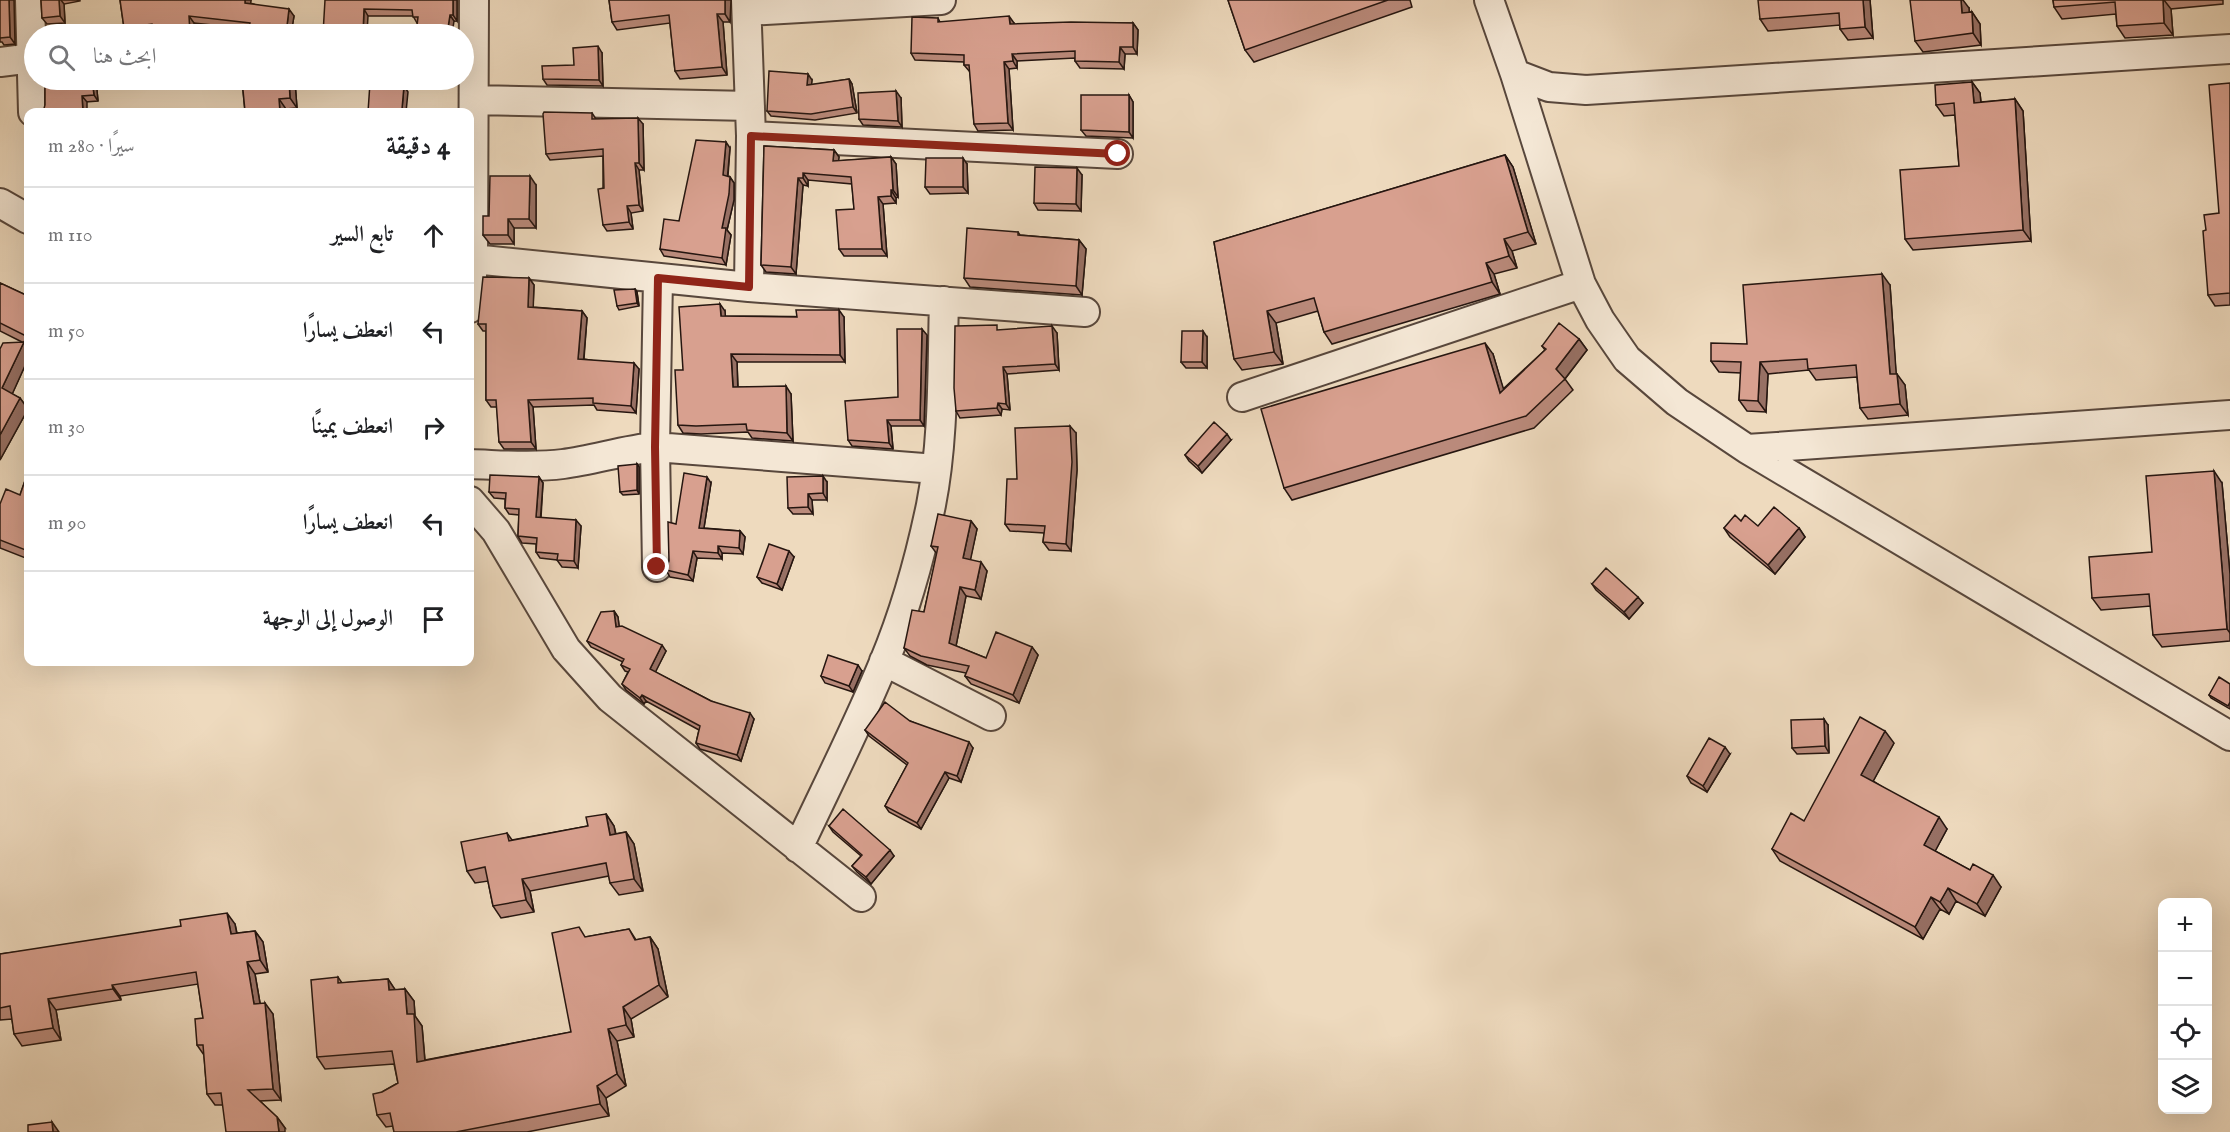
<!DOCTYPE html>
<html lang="ar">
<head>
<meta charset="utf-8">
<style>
	:root { --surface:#fff; --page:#f2f2f2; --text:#202124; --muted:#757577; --line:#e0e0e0 }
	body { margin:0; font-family:"IM FELL English",Amiri,serif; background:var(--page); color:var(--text); direction:rtl }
	.controls { position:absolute; right:18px; bottom:18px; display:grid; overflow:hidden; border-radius:12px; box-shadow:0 6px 24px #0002 }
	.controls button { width:54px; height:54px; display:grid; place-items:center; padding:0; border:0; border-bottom:2px solid var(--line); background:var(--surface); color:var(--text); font:30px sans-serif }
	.stop { position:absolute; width:18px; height:18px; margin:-14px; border:4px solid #8f2418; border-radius:50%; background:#fff }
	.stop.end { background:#8f2418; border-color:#fff; box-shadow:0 2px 6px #0008 }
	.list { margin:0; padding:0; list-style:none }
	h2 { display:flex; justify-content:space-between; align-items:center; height:78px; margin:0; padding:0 24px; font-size:26px }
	h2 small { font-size:20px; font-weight:400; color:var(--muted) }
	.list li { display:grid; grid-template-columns:39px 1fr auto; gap:18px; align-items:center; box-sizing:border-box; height:96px; padding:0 24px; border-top:2px solid var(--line) }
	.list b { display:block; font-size:22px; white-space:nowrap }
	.list em { font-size:20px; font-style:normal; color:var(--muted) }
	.icon { flex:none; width:33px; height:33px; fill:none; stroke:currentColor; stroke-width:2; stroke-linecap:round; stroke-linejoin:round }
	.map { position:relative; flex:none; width:2230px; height:1132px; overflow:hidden; direction:ltr }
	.search { position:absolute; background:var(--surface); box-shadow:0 6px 24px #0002; left:24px; top:24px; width:450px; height:66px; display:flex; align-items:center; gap:15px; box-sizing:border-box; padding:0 21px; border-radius:33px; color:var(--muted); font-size:22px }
	.panel { position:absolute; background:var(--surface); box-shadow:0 6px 24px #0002; left:24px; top:108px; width:450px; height:558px; border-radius:12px; direction:rtl }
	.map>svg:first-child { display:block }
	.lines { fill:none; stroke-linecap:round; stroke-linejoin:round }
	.minor-casing { stroke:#58473c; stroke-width:32 }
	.minor { stroke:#f4e7d5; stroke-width:28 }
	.wall { fill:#ba8a7b; stroke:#261610; stroke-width:1.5 }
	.shaded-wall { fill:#977064; stroke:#261610; stroke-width:1.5 }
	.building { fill:#d8a08f; stroke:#261610; stroke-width:1.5 }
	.route { stroke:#8f2418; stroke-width:8 }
</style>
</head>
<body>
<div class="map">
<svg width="2230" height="1132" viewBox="0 0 2230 1132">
	<rect width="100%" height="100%" fill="#eedabe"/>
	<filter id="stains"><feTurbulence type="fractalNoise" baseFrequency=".00333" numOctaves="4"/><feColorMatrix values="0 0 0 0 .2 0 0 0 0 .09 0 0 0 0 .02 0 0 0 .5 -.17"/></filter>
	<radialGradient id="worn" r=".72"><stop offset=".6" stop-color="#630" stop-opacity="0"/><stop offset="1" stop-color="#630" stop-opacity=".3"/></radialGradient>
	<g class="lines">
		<g class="minor-casing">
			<path id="minor" d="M30,0L33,112
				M746,0L751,136L749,287
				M1489,0L1515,74L1581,284L1600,320L1627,359L1677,402L1747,449L2230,736
				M747,11L941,0
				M0,62L32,58
				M1515,74L1549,87L1586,90L2230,49
				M474,100L750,106
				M751,136L1118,154
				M0,203L28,219
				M473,259L749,287L1085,312
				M470,308L473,259L474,0
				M1242,397L1581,284
				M1747,449L2230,415
				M470,464C501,465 532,468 563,464C594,460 624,450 655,447L936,469
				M470,501L496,531L566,649L610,698L861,897
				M657,567L655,447L658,278
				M884,661L991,716
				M798,848C827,786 858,725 884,662C905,612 920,558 931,505C944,439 942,369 944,301"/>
		</g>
		<use href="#minor" class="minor"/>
	</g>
	<path class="wall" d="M0,0L15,44L4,45L2,42H0Z
		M41,0H80V1L64,4L65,23L47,24L42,18Z
		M120,0H251L250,3L294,16L291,34H248L249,29L194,23L153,31L128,34L124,28Z
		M325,0H457V21L417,23L413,16H368Z
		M609,0H731L730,22H723L727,75L680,79L675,71L670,23L617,30L612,22Z
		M1228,0H1410L1412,7L1254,62L1245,50Z
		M1870,0L1873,38L1848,40L1840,29V25L1768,31L1760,19Z
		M2053,0H2223V4L2171,9L2173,35L2125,38L2117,26L2116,14L2062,19L2054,7Z
		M1969,8V12H1972L1980,24L1981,45L1923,52L1915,41Z
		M938,18L940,22L1014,23V24L1133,23L1138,30L1137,54H1125L1124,69L1080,68L1075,61V58L1017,61V68L1009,69L1013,130L978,131L974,124L970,72L964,65V62L915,60L911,53Z
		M602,53L603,86L547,85L543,79Z
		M849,79L852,84L857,113L815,120L771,116L767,111L812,80L811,85Z
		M45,80H96L98,101L45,105Z
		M242,80H293L295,82L297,108L286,109V112H245Z
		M1972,82L1980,93L1981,102L2015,99L2023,111L2031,241L1913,250L1905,239L1959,166L1955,115L1944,116L1936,105Z
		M2230,83V305L2215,306L2208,295L2219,213Z
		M1129,95L1133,102V138L1086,136L1081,130Z
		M901,98L902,127L863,125L859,119Z
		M592,113L596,119L643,124L644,170H639L643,211L631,213L633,229L607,231L603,225V156L550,160L546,154Z
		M764,146L834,150L839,157L838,161L891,157L896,164L898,197L896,198V203L883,204L887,256H844L839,249L854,209L852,184L808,180V186L803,185L796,274L766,272L761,265Z
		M730,148L728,176L730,177L734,183V200L727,230L731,235L726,265L664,256L660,249Z
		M1505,155L1513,167L1536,244L1512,251L1517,268L1494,274L1500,294L1332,344L1324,332L1318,311L1276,323L1283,364L1242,370L1234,359L1214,242Z
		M967,164L968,193L930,194L925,187Z
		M1082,175L1081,211L1038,210L1034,203Z
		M536,185V228H514V244H490L483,235L489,216Z
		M1018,232L1020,235L1079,240L1086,249L1082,295L970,287L964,278Z
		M529,278L534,285L533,307L582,311L587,318L584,359L639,369L636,413L597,410L594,405L533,407L536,449H504L499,442L497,407H491L486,400V331H483L478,324Z
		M0,283L28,296V345L25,343L28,349V359L12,394L20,398L28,409L0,460L22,342L0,331Z
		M1890,285L1896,374L1905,385L1908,415L1868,419L1860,408L1857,377L1816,380L1809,370L1768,374L1766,412L1747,411L1739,400L1741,373L1719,372L1711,361L1747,344Z
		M635,289L637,292L639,306L619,310L617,306Z
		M725,311V316L844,317L845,362H737L738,387L791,394L793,441L752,438L748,432L701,434L683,433L678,425L683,370Z
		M1000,330L1057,333L1059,370L1007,374L1010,410L1002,409L1001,415L960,418L956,411Z
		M927,335L924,426H891L893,449L852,446L848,440L898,397Z
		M1207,337V368H1186L1181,362Z
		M1579,339L1587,350L1565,379L1573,390L1534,428L1292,500L1284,488L1493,354L1503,389L1545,350L1542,346Z
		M1076,433L1077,470L1071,551L1049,550L1043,542L1044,533L1010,531L1005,524L1017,479Z
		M1231,440L1202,473L1189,461L1185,455Z
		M637,464L639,467V494L623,495L620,492Z
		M28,472V559L0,548V504L20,495Z
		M539,477L543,483L541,518L581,526L578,568L562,567L557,560L540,558L536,552V544L522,543L518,536L519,515L509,514L505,508V499L494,498L489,492Z
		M827,482V500H812L813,514H793L788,508Z
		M711,483L704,528L740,531L745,537L743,554L722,553V559L697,558L693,581L670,577L666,570L669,561L676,524Z
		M2222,483L2230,574V641L2162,647L2153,635L2151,606L2101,610L2092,598L2152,552Z
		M971,521L977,529L970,560L987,571L981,599L966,596L956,646L986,658L1032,647L1038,655L1019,703L971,684L965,676L966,673L927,665L910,656L904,648L924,612L937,554L931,546Z
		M1741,521L1758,526L1799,528L1805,537L1775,574L1730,537L1724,528Z
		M794,557L782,590L762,583L757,577Z
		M1592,584L1643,603L1629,619L1596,590Z
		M614,611L618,617L619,626L666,651L655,672L711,701L754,719L741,761L700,749L696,743L699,730L646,701L644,704L626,690L622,684L628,672L625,671L621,665L623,662L591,647L587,641Z
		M862,671L853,692L825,683L821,676Z
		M2230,684V709L2211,698L2209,695Z
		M910,721L973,748L961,782L949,778L921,829L889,812L885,806L907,765L869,736L865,730Z
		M1828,725L1829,753L1797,754L1792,748Z
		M1894,743L1873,781L1947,829L1935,851L2001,887L1985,916L1956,901L1949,914L1940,909L1923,939L1780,861L1772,849Z
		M1730,754L1707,792L1691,783L1687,776Z
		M606,814L614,826L616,834L626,832L634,844L643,891L619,895L610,883L609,876L530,891L534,912L501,918L493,906L488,881L475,883L467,871L507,833L512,840L588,826Z
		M829,826L894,856L871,884L857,872L852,866L861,856L833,832Z
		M235,924L237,933L255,931L263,942L268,972L255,974L260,1003L273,1014L281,1100L260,1101L277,1117L285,1128L223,1105H215L207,1094L204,1055L197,1045L203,1018L198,984L120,996L121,1000L56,1010L61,1040L22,1046L14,1034L12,1019L0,1020V954Z
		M629,929L636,940L650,937L658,949L668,997L631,1019L634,1037L617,1041L626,1086L606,1098L609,1116L527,1132H394L393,1126L386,1127L377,1115L382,1092L398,1083L394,1064L325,1069L317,1057L338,977L342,983L388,979L395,990L405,989L414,1001L415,1016L422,1026L425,1060L571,1032L586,937Z"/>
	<path class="shaded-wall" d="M9,0H14L15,44L10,37Z
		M59,0H61L64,4L65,23L60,16Z
		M245,0H251L250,9L245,3Z
		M453,0H457V21L453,15Z
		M725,0H731L730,22L725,14Z
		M1863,0H1870L1873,38L1865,27Z
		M1961,0H1963L1969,8L1970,24L1962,13Z
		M2163,0H2164L2171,9L2173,35L2164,23Z
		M289,9L294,16L291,34H286Z
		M364,9L368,16L367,34H363Z
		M1972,12L1980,24L1981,45L1973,33Z
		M717,14L723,22L727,75L722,67Z
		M450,15L454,21L452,34H447Z
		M189,16L194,23V34H190Z
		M1009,16L1014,23V31L1010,24Z
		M1133,23L1138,30L1137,54L1133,47Z
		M598,46L602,53L603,86L599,80Z
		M1120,47L1125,54L1124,69L1119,62Z
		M1012,54L1017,61V68L1013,61Z
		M1004,62L1009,69L1013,130L1008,123Z
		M808,74L812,80L811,91L807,85Z
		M849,79L852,84L857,113L853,107Z
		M92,80H96L98,101L94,95Z
		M289,80H293L295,82L297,108L290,98Z
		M1972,82L1980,93L1982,114L1974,103Z
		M404,86L408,92L406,112L402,109Z
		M896,91L901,98L902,127L898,121Z
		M1129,95L1133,102V138L1129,132Z
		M82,96L87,102V112H83Z
		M279,99L286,109V112H280Z
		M2015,99L2023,111L2031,241L2023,230Z
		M638,118L643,124L644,170L639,163Z
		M726,142L730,148L727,181L723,175Z
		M834,150L839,157L838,168L833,161Z
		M1505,155L1513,167L1536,244L1528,232Z
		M891,157L896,164L898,197L893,190Z
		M963,158L967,164L968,193L963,187Z
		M635,163L639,170L643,211L639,205Z
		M1077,168L1082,175L1081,211L1076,204Z
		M803,173L808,180V186L803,178Z
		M530,176L536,185V228L529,219Z
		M730,177L734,183V200L727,230L731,235L726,265L722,258V228Z
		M798,178L803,185L796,274L791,267Z
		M891,190L896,198V203L891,196Z
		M878,197L883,204L887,256L882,249Z
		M627,206L631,213L633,229L629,222Z
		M508,219L514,228V244L508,235Z
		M1504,239L1512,251L1517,268L1509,256Z
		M1079,240L1086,249L1082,295L1076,286Z
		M1486,263L1494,274L1500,294L1492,282Z
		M1882,274L1890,285L1897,385L1890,374Z
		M529,278L534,285L533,314L528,307Z
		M635,289L637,292L639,306L637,303Z
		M720,304L725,311L726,324L721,316Z
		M839,310L844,317L845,362L840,355Z
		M582,311L587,318L583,366L578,359Z
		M1267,311L1276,323L1283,364L1274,352Z
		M1052,326L1057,333L1059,370L1055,364Z
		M922,329L927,335L924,426L920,420Z
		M1203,331L1207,337V368L1202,362Z
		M1579,339L1587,350L1564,380L1556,369Z
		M24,342L28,349V359L10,399L2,388Z
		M1485,343L1493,354L1508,404L1500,393Z
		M731,354L737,362L738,395L733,387Z
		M1760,362L1768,374L1766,412L1758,401Z
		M634,363L639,369L636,413L631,406Z
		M1003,367L1007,374L1010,410L1006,404Z
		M1897,374L1905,385L1908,415L1900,404Z
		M786,386L791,394L793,441L787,433Z
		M20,398L28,409L0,460V435Z
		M528,400L533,407L536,449L531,442Z
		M998,403L1002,409L1001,415L997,408Z
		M887,420L891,426L893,449L889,443Z
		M1070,426L1076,433L1077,470L1071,551L1066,544Z
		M1227,434L1231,440L1202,473L1198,466Z
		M637,464L639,467V494L637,490Z
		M2214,471L2222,483L2230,574V633L2227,629Z
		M823,476L827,482V500L823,493Z
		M539,477L543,483L540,524L536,517Z
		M707,477L711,483L703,534L699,528Z
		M808,494L812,500L813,514L808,507Z
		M576,520L581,526L578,568L574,561Z
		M971,521L977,529L969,567L963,558Z
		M1799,528L1805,537L1775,574L1768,565Z
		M740,531L745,537L743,554L739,548Z
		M718,546L722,553V559L718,553Z
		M693,551L697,558L693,581L688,575Z
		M789,551L794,557L782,590L777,584Z
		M981,562L987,571L981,599L975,590Z
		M960,587L966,596L955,651L949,643Z
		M1638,597L1643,603L1629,619L1624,612Z
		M614,611L618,617L620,633L616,627Z
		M662,645L666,651L654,675L650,669Z
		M1032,647L1038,655L1019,703L1013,695Z
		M858,665L862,671L853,692L849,686Z
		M642,695L646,701L644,704L640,698Z
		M750,713L754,719L741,761L737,755Z
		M1824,719L1828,725L1829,753L1825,746Z
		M1885,731L1894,743L1870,787L1861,775Z
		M969,742L973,748L961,782L957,776Z
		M1725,747L1730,754L1707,792L1703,786Z
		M945,772L949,778L921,829L917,823Z
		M606,814L614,826L618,847L610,835Z
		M1939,817L1947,829L1932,857L1924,845Z
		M626,832L634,844L643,891L634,879Z
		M890,850L894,856L871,884L866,877Z
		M1993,875L2001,887L1985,916L1977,904Z
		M522,879L530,891L534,912L526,900Z
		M1948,888L1956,901L1949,914L1940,902Z
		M1931,897L1940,909L1923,939L1915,927Z
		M227,913L235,924L239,946L231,934Z
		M255,931L263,942L268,972L260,960Z
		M650,937L658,949L668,997L659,985Z
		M247,962L255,974L262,1015L254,1004Z
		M388,979L396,991L389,990Z
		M112,985L120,996L121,1000L113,989Z
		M405,989L414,1001L415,1016L422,1026L426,1074L417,1062L407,1014Z
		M48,999L56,1010L61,1040L53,1028Z
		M265,1003L273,1014L281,1100L273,1089Z
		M623,1007L631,1019L634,1037L626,1025Z
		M608,1029L617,1041L626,1086L617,1074Z
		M597,1086L606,1098L609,1116L600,1104Z
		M277,1117L285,1128V1132H279Z
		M52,1122L59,1132H53Z"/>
	<path class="building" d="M0,0H9L10,37L0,38Z
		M41,0H59L60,16L42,18Z
		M120,0H245V3L289,9L286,34H248L250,23L189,16L190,34H153L152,24L124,28Z
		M325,0H453V15H450L447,34H416L418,17H413L412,10L364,9L363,34H323Z
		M609,0H725V14H717L722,67L675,71L669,15L612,22Z
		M1228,0H1388L1245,50Z
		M1758,0H1863L1865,27L1840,29L1839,13L1760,19Z
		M1910,0H1961L1962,13L1972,12L1973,33L1915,41Z
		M2053,0H2163L2164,23L2117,26L2115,2L2054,7Z
		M1009,16L1010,24L1071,22L1133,23V47H1120L1119,62L1075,61V51L1012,54L1013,61L1004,62L1008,123L974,124L969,65H964V55L911,53L912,17L938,18V22Z
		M598,46L599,80L543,79L542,66L574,65L573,48Z
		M769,71L808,74L807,85L849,79L853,107L811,114L767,111Z
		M45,80H92L94,95L82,96L83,112H43L45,105Z
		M242,80H289L290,98L279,99L280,112L245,111Z
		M1972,82L1974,103L2015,99L2023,230L1905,239L1900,170L1959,166L1954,103L1936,105L1935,85Z
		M370,83L404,86L402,109L423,110V112H368Z
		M2230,83V293L2208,295L2203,231L2206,230L2204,215L2219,213L2209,85Z
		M896,91L898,121L859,119L858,93Z
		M1081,95H1129V132L1081,130Z
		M544,112L592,113V119L638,118L639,163H635L639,205L627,206L629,222L603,225L598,189L604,188L603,149L546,154L543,114Z
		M696,140L726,142L723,175L730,177L729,194L722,228H726L722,258L660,249L664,219L679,221Z
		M764,146L834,150L833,161L891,157L893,190H891V196L878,197L882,249H839L836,210L854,209L851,177L803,173V178H798L791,267L761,265Z
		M1505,155L1528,232L1504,239L1509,256L1486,263L1492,282L1324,332L1314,298L1267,311L1274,352L1234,359L1214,242Z
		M926,158H963V187H925Z
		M1035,167L1077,168L1076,204L1034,203Z
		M490,176H530L529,219H508V235H483V216H489Z
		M967,228L1018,232V235L1079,240L1076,286L964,278Z
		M1882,274L1890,374H1897L1900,404L1860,408L1856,365L1808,369L1807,359L1760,362L1758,401L1739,400L1741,362L1711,361V343L1747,344L1743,285Z
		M483,277L529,278L528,307L582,311L578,359L634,363L631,406L593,403V398L528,400L531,442H499L496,400H486V324H478Z
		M0,283L28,296V337L0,323Z
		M635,289L637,303L617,306L614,290Z
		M720,304L721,316L797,317L796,310H839L840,355L731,354L733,387L786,386L787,433L747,430L746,424L696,426L678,425L675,370H683L679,307Z
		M1559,323L1579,339L1556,369L1565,379L1526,416L1284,488L1261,409L1485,343L1500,393L1546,349L1542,346Z
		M997,325V330L1052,326L1055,364L1003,367L1006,404L998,403L997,408L956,411L954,388L955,326Z
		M897,329H922L920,420H887L889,443L848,440L845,401L898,397Z
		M1182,331H1203L1202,362H1181Z
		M24,342L2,388L20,398L0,435V349L3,343Z
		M1214,422L1227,434L1198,466L1185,455Z
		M1070,426L1072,462L1066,544L1043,542L1045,526L1005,524L1007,479H1017L1015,428Z
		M637,464V490L620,492L618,466Z
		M2214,471L2227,629L2153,635L2149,594L2092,598L2089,557L2152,552L2146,476Z
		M28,472V551L0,540V504L6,489L20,495Z
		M684,473L707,477L699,528L740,531L739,548L718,546V553L693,551L688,575L666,570L669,561L668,522L676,524Z
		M490,475L539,477L536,517L576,520L574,561L557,560L558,554L536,552L537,538L518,536L519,509L505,508L506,493L489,492Z
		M823,476V493L808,494V507L788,508L787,477Z
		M1774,507L1799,528L1768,565L1724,528L1735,515L1741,521L1745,515L1758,526Z
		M938,514L971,521L963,558L981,562L975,590L960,587L949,643L986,658L996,632L1032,647L1013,695L965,676L969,666L921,656L904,648L912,610L924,612L938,547L931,546Z
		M769,544L789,551L777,584L757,577Z
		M1606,568L1638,597L1624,612L1592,584Z
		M614,611L616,627L622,626L662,645L650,669L711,701L750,713L737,755L696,743L700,726L642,695L640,698L622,684L630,669L621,665L624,659L587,641L601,612Z
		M828,655L858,665L849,686L821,676Z
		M2219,677L2230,684V702L2228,706L2209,695Z
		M885,702L910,721L969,742L957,776L945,772L917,823L885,806L908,763L865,730Z
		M1860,717L1885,731L1861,775L1939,817L1924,845L1970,870L1973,864L1993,875L1977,904L1948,888L1940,902L1931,897L1915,927L1772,849L1791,813L1804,821Z
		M1824,719L1825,746L1792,748L1791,720Z
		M1709,738L1725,747L1703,786L1687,776Z
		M843,809L890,850L866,877L852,866L862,855L829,826Z
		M606,814L610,835L626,832L634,879L610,883L606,863L522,879L526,900L493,906L485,867L467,871L461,842L507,833L509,841L588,826L586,817Z
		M227,913L231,934L255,931L260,960L247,962L254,1004L265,1003L273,1089L248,1090L277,1117L279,1132H226L221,1093L207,1094L203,1045H197L195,1019L203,1018L196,972L112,985L113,989L48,999L53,1028L14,1034L10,1006L0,1008V954L181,926L180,920Z
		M579,927L585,937L629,929L635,940L650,937L659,985L623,1007L626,1025L608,1029L617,1074L597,1086L600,1104L456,1132H394L390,1113L377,1115L373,1094L382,1092L398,1083L392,1051L317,1057L311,980L338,977V983L388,979L389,990L405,989L407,1014H414L417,1062L571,1032L552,933Z
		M52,1122L53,1132H28V1125Z"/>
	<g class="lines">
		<path class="route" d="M657,567L655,447L658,278L749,287L751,136L1118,154"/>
	</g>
	<rect width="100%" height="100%" filter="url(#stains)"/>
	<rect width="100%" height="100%" fill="url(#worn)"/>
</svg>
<div class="controls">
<button>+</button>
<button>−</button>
<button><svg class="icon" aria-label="locate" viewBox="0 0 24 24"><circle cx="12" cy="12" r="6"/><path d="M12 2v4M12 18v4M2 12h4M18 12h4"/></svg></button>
<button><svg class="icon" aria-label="layers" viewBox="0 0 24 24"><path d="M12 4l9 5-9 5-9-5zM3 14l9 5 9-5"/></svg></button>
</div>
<div class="stop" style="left:1118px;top:154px"></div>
<div class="stop end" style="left:657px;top:567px"></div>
<div class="search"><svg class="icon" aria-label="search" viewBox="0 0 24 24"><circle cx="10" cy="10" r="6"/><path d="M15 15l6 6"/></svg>ابحث هنا</div>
<section class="panel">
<h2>4 دقيقة<small>سيرًا · 280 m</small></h2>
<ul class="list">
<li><svg class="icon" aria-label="ahead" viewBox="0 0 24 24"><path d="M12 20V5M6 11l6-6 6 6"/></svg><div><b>تابع السير</b></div><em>110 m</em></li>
<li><svg class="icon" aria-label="left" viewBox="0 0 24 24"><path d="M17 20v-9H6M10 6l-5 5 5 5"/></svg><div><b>انعطف يسارًا</b></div><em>50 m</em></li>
<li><svg class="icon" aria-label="right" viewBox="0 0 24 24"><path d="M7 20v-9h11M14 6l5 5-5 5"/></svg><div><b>انعطف يمينًا</b></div><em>30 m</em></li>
<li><svg class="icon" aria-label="left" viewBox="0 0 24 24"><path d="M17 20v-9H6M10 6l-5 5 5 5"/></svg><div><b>انعطف يسارًا</b></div><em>90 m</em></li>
<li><svg class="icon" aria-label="arrive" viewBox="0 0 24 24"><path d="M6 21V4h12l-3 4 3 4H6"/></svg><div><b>الوصول إلى الوجهة</b></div></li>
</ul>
</section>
</div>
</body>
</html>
